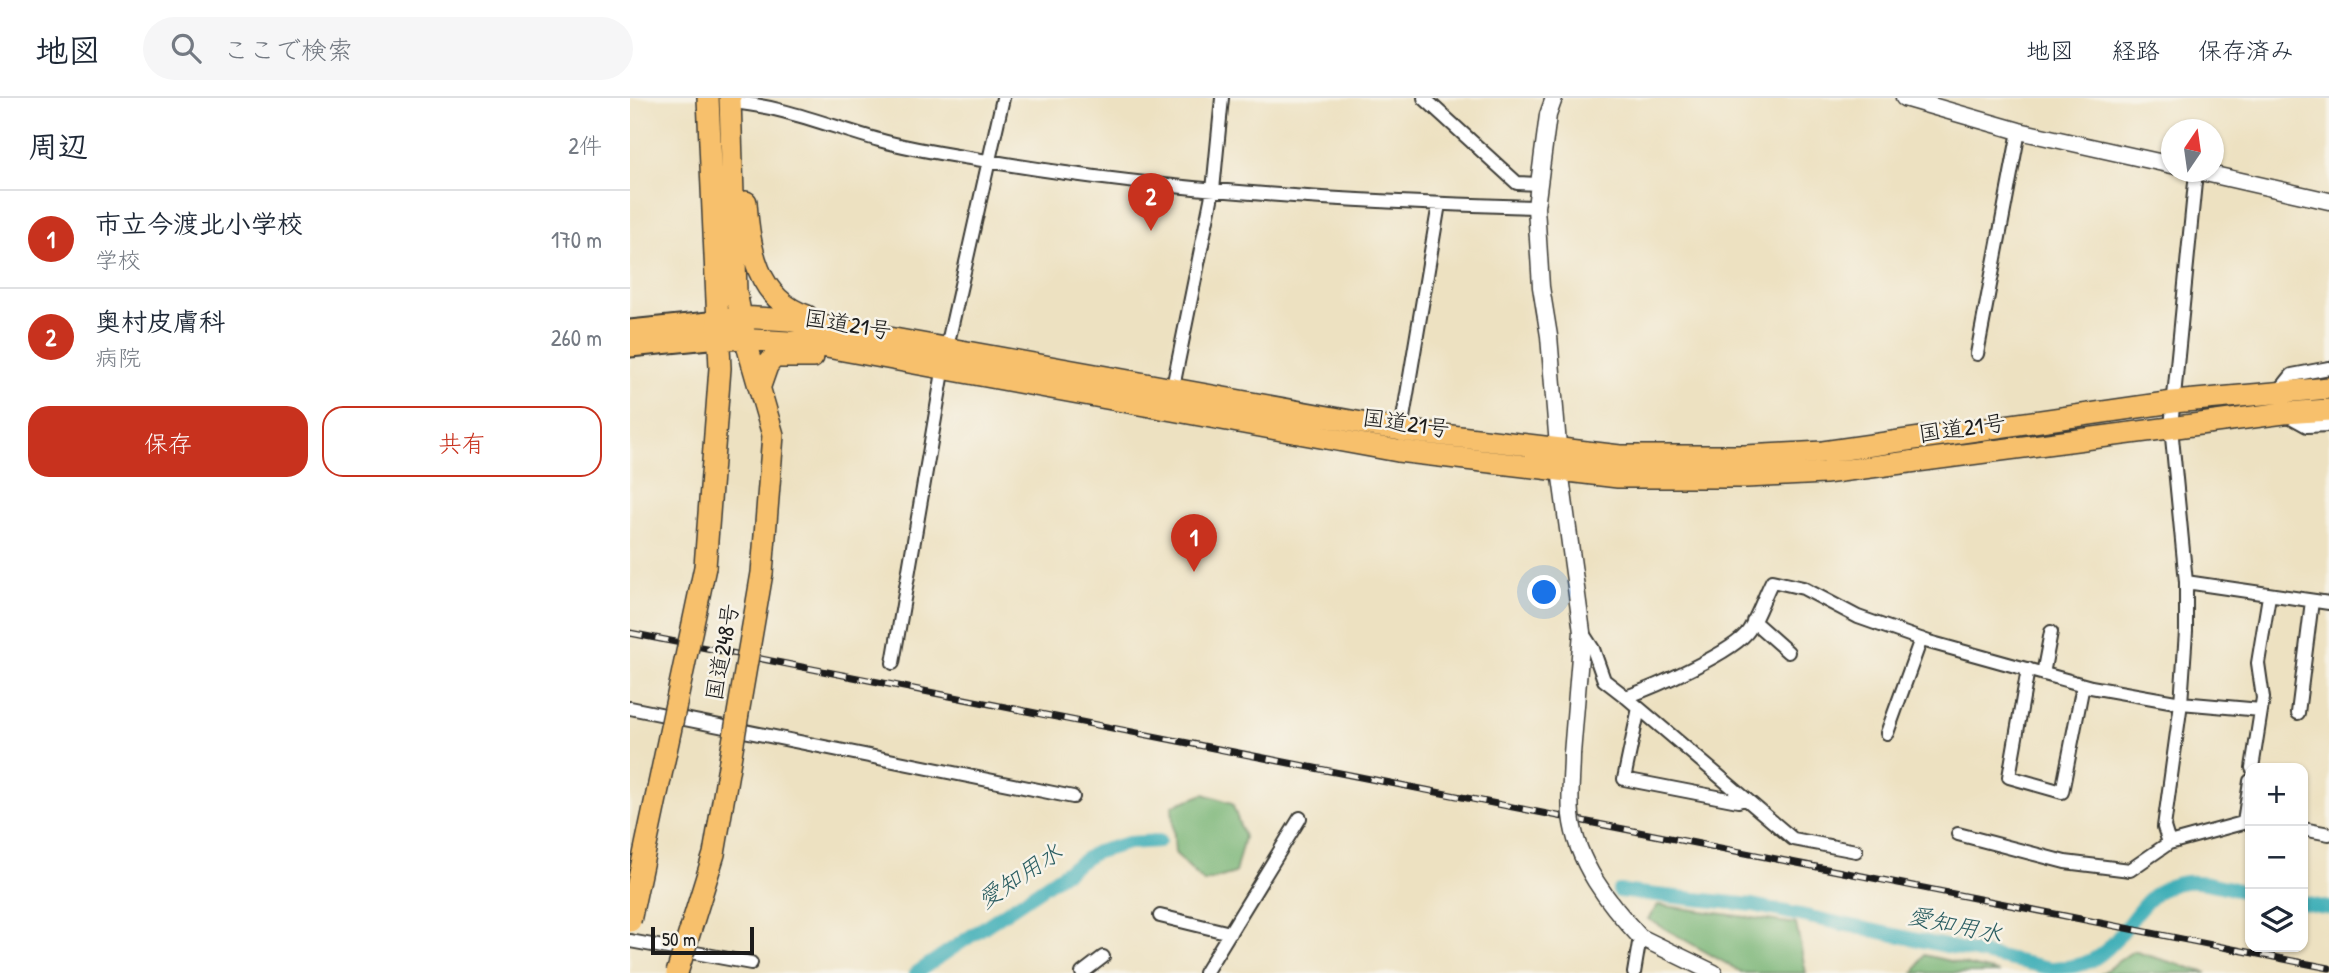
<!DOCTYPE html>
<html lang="ja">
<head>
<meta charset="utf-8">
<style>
	:root { --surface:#fff; --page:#f6f6f7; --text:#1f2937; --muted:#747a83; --line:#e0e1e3; --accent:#c8321e }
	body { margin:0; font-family:"Patrick Hand","Klee One",sans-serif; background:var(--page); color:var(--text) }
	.controls { position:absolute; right:21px; bottom:21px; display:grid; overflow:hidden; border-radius:14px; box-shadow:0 2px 5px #0004 }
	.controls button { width:63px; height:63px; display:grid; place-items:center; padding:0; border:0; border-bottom:2px solid var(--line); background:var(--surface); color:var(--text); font:35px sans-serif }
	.compass { position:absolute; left:1531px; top:21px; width:63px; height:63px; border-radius:50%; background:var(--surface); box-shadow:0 2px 5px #0004; rotate:13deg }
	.scale { position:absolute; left:21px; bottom:18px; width:103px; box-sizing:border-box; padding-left:7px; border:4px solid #1c1c1c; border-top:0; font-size:19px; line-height:24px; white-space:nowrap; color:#1c1c1c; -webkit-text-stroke:5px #f7f3e8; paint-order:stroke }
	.you { position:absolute; left:915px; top:495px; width:24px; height:24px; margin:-18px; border:5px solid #fff; border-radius:50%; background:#1a73e8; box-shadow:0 0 0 10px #1a73e833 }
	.badge { display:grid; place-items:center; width:46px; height:46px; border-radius:50%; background:var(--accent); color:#fff; font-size:23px; font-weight:700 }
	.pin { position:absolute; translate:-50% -58px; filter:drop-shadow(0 2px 4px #0008) }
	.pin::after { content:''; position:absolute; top:37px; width:24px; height:21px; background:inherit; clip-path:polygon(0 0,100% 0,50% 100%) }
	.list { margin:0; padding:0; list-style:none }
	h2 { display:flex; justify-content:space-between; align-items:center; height:91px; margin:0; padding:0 28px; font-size:30px }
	h2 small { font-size:23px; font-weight:400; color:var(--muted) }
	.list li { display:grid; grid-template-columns:46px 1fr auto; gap:21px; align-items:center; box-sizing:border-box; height:98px; padding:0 28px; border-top:2px solid var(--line) }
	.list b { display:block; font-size:26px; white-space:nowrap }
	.list p { margin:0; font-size:23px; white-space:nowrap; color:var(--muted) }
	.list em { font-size:23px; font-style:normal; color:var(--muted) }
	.actions { display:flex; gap:14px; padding:21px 28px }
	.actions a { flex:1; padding:16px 0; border:2px solid var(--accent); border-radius:21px; text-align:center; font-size:24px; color:var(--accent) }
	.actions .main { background:var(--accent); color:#fff }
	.icon { flex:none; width:38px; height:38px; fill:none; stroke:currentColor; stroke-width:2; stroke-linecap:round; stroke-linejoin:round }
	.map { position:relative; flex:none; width:1699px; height:875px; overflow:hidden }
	header { display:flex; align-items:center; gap:42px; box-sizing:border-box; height:98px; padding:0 35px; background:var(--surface); border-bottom:2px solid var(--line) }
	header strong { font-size:33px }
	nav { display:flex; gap:38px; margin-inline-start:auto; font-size:24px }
	.search { width:490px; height:63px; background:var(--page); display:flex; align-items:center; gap:18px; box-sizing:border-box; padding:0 24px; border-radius:38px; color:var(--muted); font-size:26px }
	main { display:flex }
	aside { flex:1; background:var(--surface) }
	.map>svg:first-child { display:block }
	.forest { fill:#77b474; stroke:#4a6848; stroke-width:2 }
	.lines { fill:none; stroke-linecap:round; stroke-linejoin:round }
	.canal { stroke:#3daeb7; stroke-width:14 }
	.minor-casing { stroke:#3b3a35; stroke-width:16 }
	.tertiary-casing { stroke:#3b3a35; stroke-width:19 }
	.primary-casing { stroke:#3b3a35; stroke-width:23 }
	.trunk-casing { stroke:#3b3a35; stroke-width:24 }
	.minor { stroke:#fff; stroke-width:12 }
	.tertiary { stroke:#fff; stroke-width:16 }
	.primary { stroke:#f7c06c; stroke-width:19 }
	.trunk { stroke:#f7c06c; stroke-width:21 }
	.rail-casing { stroke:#1c1c1c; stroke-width:7 }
	.rail { stroke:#f7f3e8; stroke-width:4.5; stroke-dasharray:13; stroke-linecap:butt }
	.tertiary-bridge-casing { stroke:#3b3a35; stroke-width:19; stroke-linecap:butt }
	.trunk-bridge-casing { stroke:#3b3a35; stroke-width:24; stroke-linecap:butt }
	.tertiary-bridge { stroke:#fff; stroke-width:16 }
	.trunk-bridge { stroke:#f7c06c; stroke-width:21 }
	.labels { text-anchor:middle; stroke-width:5; stroke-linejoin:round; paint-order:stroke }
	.street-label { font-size:23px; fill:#1c1c1c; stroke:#f7f3e8 }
	.water-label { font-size:24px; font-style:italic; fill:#2b5e62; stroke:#f7f3e8 }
</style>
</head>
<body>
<header>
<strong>地図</strong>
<div class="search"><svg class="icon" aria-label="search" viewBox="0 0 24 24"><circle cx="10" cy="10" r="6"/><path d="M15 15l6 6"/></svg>ここで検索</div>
<nav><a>地図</a><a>経路</a><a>保存済み</a></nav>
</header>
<main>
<aside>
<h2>周辺<small>2件</small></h2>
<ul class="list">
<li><span class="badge">1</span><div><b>市立今渡北小学校</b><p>学校</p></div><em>170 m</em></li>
<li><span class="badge">2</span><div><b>奥村皮膚科</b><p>病院</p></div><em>260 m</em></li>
</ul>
<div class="actions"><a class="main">保存</a><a>共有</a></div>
</aside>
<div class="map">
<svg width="1699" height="875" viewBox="0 0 1699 875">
	<rect width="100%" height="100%" fill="#f7f3e8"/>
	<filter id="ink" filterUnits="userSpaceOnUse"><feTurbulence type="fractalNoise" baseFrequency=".0143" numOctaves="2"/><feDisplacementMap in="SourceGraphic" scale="14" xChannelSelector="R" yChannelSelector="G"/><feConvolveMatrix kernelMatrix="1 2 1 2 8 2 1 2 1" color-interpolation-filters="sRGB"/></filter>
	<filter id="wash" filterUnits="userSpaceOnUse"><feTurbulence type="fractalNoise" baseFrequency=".00686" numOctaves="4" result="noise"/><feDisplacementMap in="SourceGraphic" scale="28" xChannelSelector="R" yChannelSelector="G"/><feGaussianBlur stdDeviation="1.57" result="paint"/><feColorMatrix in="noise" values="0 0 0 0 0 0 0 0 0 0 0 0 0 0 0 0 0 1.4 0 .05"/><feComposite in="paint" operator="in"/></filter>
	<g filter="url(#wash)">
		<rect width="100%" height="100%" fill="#ede1c1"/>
		<path class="forest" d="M574,696L602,705L614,739L605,775L574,784L545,755L542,708Z
			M1028,807L1166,826L1176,875H1113L1018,821Z
			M1503,853L1577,875H1472Z
			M1294,857L1367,874L1368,875H1284Z"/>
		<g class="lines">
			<path class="canal" d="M989,793L1123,807L1420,870C1434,869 1449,869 1462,862C1500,842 1508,788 1556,784C1575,782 1601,791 1620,795
				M1673,805L1699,810
				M286,875L464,755L498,745L529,743"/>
		</g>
	</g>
	<g filter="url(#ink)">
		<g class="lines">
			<g class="minor-casing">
				<path id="minor" d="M794,0L887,85L908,86
					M101,4C152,8 199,28 249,42C284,52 322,57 358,63C539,94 723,104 906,109
					M317,249L373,0
					M1347,256L1389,33
					M543,289L583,92L592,0
					M1650,292L1662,277L1699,270
					M1657,317L1677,328L1699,327
					M771,332L809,106
					M1556,484L1699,505
					M1123,523L1158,554
					M952,534L963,551L974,582L996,599C1022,590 1105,554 1119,532C1128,517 1134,499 1142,483L1173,490L1228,519L1299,544L1461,589L1551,605L1631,612
					M263,565L314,268
					M1398,571L1379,679L1432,694L1453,587
					M1413,576L1421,534
					M996,599L1163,741L1226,753
					M0,610L443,699
					M1009,610L994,681L1108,703L1115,701
					M1668,615L1682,503
					M1257,635L1291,541
					M1622,670L1633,600L1628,565L1639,498
					M1614,724L1620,683
					M1673,731L1699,736
					M1328,736L1435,764L1500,772L1539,745L1620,723
					M1539,745L1534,729L1551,605L1556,533V484L1541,329L1566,74
					M530,818L600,835
					M0,843L121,865
					M452,875L473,859
					M575,875L670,720
					M1004,875L1010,839"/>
			</g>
			<g class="tertiary-casing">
				<path id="tertiary" d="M924,0L918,17L906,109L911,189L919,238L930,372L952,534L942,656
					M1274,0L1389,33L1542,67
					M1571,74L1699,103
					M1010,839L1084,875"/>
			</g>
			<g class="primary-casing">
				<path id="primary" d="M0,232L89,223
					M0,249L89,240"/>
			</g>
			<g class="trunk-casing">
				<path id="trunk" d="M100,0L106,194L115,240L143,337L132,475
					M116,104C119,149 127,202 177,218
					M89,223L111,219L158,222L771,332L990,358H1115L1193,354L1543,304L1699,290
					M89,240L175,245L768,353L988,379H1116L1195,375L1654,315L1699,312
					M130,288L137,268L144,259H183
					M75,469L90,270L78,0"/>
			</g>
			<use href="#minor" class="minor"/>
			<use href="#tertiary" class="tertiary"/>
			<use href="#primary" class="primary"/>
			<use href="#trunk" class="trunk"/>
			<g class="rail-casing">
				<path id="rail" d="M0,535L1699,870"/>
			</g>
			<use href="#rail" class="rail"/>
			<g class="tertiary-bridge-casing">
				<path id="tertiary-bridge" d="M942,656C942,676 939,697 941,717C946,764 979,806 1010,839"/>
			</g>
			<g class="trunk-bridge-casing">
				<path id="trunk-bridge" d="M0,823L75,469
					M47,875L84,756L132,475"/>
			</g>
			<use href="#tertiary-bridge" class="tertiary-bridge"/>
			<use href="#trunk-bridge" class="trunk-bridge"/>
		</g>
	</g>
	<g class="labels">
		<g class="street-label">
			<text transform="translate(218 226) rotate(9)" y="8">国道21号</text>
			<text transform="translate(776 325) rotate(8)" y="8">国道21号</text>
			<text transform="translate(1332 330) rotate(-8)" y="8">国道21号</text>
			<text transform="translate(92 554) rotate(-80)" y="8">国道248号</text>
		</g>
		<g class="water-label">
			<text transform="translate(390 778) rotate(-34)" y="8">愛知用水</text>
			<text transform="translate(1325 827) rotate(12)" y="8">愛知用水</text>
		</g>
	</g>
</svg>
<div class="controls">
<button>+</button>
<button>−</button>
<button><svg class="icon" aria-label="layers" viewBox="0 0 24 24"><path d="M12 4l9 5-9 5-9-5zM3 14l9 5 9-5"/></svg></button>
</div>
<svg class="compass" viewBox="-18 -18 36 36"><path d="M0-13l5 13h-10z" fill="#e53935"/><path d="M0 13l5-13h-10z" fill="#747a83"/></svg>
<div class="scale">50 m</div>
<div class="you"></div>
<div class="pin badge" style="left:564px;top:474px">1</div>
<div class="pin badge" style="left:521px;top:133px">2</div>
</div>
</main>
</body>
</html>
